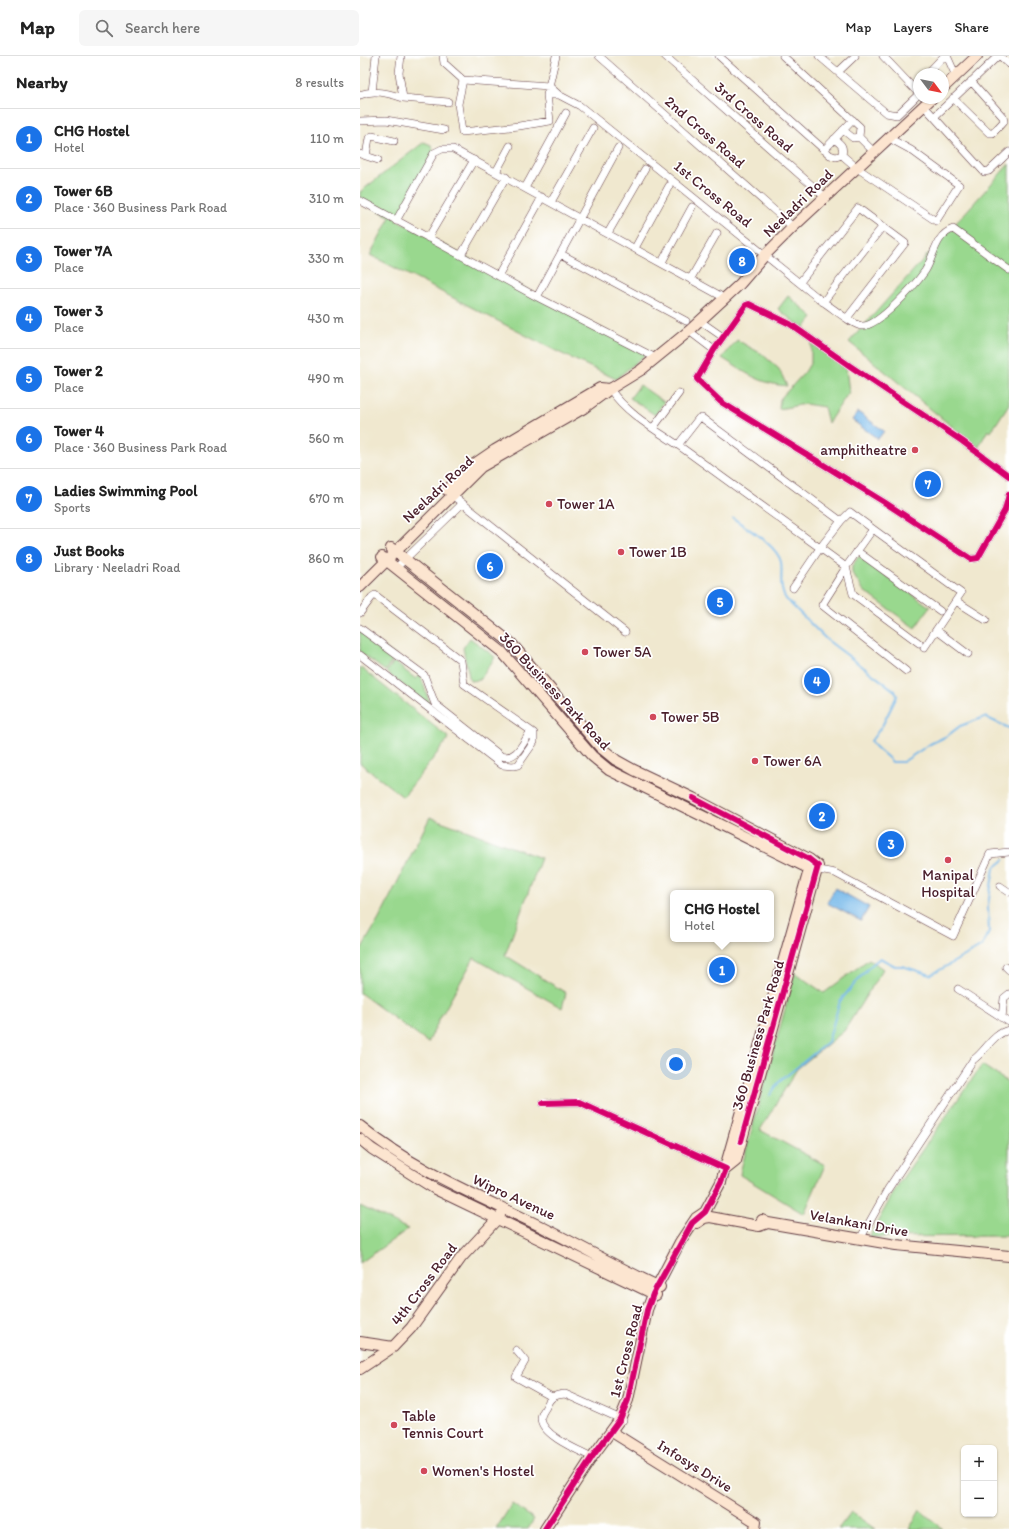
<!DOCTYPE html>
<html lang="en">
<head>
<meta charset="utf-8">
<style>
	:root { --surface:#fff; --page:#f6f6f6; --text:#222; --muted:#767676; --line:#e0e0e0; --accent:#1a73e8 }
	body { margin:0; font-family:Itim,sans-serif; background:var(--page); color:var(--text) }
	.controls { position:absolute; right:12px; bottom:12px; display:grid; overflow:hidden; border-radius:6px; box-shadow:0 1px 3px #0004 }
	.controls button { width:36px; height:36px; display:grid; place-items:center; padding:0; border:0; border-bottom:1px solid var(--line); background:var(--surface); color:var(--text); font:20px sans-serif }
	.compass { position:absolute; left:553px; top:12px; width:36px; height:36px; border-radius:50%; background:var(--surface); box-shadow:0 1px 3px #0004; rotate:122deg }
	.you { position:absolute; left:316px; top:1008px; width:14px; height:14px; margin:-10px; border:3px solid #fff; border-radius:50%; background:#1a73e8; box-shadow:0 0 0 6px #1a73e833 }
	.badge { display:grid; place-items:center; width:26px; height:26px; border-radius:50%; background:var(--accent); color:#fff; font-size:13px; font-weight:700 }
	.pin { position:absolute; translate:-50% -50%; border:2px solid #fff; box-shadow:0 1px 4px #0006 }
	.popup { position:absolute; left:310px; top:834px; width:104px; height:52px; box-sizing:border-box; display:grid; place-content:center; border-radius:6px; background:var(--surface); filter:drop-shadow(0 1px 3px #0005); font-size:13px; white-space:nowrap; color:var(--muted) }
	.popup b { font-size:15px; color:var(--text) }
	.popup::after { content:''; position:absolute; left:50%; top:100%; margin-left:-8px; border:8px solid transparent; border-top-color:var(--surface) }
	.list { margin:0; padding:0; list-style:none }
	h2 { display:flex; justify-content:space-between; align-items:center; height:52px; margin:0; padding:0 16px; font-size:17px }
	h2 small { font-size:13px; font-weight:400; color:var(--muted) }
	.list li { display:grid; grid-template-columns:26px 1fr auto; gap:12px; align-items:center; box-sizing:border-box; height:60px; padding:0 16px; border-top:1px solid var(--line) }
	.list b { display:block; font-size:15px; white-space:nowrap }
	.list p { margin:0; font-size:13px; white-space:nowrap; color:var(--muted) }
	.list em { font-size:13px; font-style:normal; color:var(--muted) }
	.icon { flex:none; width:22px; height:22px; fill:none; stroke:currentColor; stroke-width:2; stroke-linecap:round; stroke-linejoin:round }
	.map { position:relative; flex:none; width:649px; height:1473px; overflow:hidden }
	header { display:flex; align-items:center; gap:24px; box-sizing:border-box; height:56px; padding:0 20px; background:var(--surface); border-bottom:1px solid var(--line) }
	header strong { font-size:19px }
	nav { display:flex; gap:22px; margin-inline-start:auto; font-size:14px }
	.search { width:280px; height:36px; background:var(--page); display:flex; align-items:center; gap:10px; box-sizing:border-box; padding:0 14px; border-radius:6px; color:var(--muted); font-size:15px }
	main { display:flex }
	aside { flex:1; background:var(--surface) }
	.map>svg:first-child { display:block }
	.green { fill:#99d88e; stroke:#727c5c }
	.water { fill:#73b7e9; stroke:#5e6b8a }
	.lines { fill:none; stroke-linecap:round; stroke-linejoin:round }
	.stream { stroke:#73b7e9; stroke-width:2 }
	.street-casing { stroke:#633d44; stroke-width:8 }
	.secondary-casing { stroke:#633d44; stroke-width:12 }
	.street { stroke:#fff; stroke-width:7 }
	.secondary { stroke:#fce5d0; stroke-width:10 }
	.cycleway-casing { stroke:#fff; stroke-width:8 }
	.cycleway { stroke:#d6006c; stroke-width:6 }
	.poi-dot { fill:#d1495b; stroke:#fff; stroke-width:1.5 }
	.labels { text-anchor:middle; stroke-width:3.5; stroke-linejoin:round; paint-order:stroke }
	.street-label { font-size:15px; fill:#4a1f2b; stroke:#fff }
	.poi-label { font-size:15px; fill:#4a1f2b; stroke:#fff; text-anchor:start }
</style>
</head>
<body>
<header>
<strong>Map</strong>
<div class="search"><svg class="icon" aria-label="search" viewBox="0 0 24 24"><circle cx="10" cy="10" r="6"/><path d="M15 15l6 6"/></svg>Search here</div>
<nav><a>Map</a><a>Layers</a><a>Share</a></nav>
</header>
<main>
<aside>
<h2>Nearby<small>8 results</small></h2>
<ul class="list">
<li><span class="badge">1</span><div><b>CHG Hostel</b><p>Hotel</p></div><em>110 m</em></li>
<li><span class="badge">2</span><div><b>Tower 6B</b><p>Place · 360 Business Park Road</p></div><em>310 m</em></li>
<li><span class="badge">3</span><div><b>Tower 7A</b><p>Place</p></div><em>330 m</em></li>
<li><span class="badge">4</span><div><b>Tower 3</b><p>Place</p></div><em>430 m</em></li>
<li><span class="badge">5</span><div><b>Tower 2</b><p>Place</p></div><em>490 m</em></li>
<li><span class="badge">6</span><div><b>Tower 4</b><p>Place · 360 Business Park Road</p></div><em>560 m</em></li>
<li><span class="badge">7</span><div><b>Ladies Swimming Pool</b><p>Sports</p></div><em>670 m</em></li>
<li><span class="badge">8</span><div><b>Just Books</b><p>Library · Neeladri Road</p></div><em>860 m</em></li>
</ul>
</aside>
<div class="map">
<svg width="649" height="1473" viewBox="0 0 649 1473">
	<rect width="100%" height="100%" fill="#fff"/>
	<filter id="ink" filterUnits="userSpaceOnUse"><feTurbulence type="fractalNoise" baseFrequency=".025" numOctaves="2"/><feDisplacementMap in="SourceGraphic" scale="8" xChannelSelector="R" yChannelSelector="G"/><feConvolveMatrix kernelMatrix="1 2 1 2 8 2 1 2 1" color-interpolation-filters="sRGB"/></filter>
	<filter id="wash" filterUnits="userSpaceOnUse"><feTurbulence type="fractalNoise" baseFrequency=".012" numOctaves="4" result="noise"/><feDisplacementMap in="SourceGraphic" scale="16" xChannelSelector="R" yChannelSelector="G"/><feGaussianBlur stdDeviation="0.9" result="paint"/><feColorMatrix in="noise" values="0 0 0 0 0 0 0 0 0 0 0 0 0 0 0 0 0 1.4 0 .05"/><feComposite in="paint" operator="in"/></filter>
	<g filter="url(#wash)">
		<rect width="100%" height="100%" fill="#f0e8cf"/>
		<path class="green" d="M64,86L71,89L74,97L37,164L287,297L256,323L198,296L10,199L30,161L0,144V136Z
			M649,108V348L631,376L628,374L618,392L489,286Z
			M428,240L453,261L443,273L418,253Z
			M377,284L402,298L419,313L427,330C399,328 385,316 362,302Z
			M451,287L486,312L489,336L468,367L464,351L445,348L419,353L420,343L445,316L451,306Z
			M280,329L304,346L295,359L270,342Z
			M499,500L570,551L555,572L504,535L492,517V510Z
			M0,575L36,600L25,615L0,596Z
			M110,582L135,601L120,624L110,625L103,592Z
			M34,606L56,623L60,618L71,651L26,616Z
			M0,611L89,682L43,741L0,707Z
			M70,761L181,802L145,899L206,937L202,952L114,902L79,964L68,987L0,937V895L19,863Z
			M509,903L523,913L484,975L437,1013L400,1074L465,1109L444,1158L380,1119L381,1113L435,917L464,937Z
			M622,1009L649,1027V1180L509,1181L539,1127Z
			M0,1150L48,1173L0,1207Z
			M152,1448L174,1463L168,1473H136Z
			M560,1454L583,1473H549Z
			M491,1456L515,1473H478Z"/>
		<path class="water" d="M498,356L524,375L518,383L492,364Z
			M575,419L577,434L561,437L558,422Z
			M475,832L509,851L501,865L467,847Z"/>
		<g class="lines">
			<path class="stream" d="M373,462C386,472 417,489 421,506C423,518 418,532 426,543L467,584L535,635L537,640L522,670L511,685C516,694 526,698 532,706H543L570,688L587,680L600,670L625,661L649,672
				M410,1039L419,1026L468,986L480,945L508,912L520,902L535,910H542L571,919L622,890L629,876L628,849L634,812L644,804"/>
		</g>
	</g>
	<g filter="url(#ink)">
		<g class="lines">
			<g class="street-casing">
				<path id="street" d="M83,0L84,7L103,24L98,48L102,76L159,70L190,65L187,39L196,0
					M239,0L433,171
					M305,0L465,141
					M359,0L470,99L476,101L482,99
					M423,0L500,71L499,81
					M459,0L526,57L537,59L559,38
					M523,0L559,38
					M587,0L596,20
					M640,0L649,8
					M478,16L495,0
					M567,18L584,0
					M103,24L189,30L199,39H187
					M12,36L16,0
					M0,39C13,33 29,37 43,42L39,17L41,0
					M199,39L220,50L463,246C472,251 492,269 502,270C518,271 556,228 565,215C574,201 575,179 593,173L649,214
					M43,42L88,46
					M593,42L629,77H633L644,65L643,61L611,25
					M564,50L624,116L629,115L649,96
					M574,61L638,0
					M0,65L26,64L84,74
					M483,74L493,82L499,81
					M499,81L514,96
					M474,83C481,88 484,90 482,99
					M464,94L493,64
					M0,98L18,104
					M482,99L497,112L576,165L599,129L551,94L529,82
					M6,100L9,82L12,80L34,85
					M136,116L150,90
					M165,132L206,57
					M1,145L177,241L296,302
					M191,146L233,72
					M36,165L74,97L82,93H93L359,239
					M248,177L285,113
					M68,182L114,104
					M275,192L309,130
					M201,198L326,265
					M101,199L146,121
					M302,206L332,151
					M138,220L182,141
					M331,222L357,177
					M440,226L498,152L545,187L487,262
					M177,241L258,92
					M463,246L523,170
					M340,265L363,281
					M329,275L354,294
					M250,333C266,357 294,373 318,389L339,362H342L481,465L490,456L513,473L486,511L460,492L481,465
					M293,372L319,337
					M318,389L460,492L433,532
					M649,420L602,385L490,310L430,268L389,248L386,249L354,294L337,323L361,346L524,446L611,503L618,502L645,454L649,438
					M92,439L265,576
					M513,473L601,537L564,592
					M497,495L580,555
					M36,512L102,448
					M596,545L626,564
					M0,557L12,541L15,539L99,603L101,605L104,628L174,677V686L158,709L153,710L142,709L0,599
					M0,572L64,619L75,648L141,700C157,705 163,686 171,675
					M576,574L608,598
					M546,615L462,549L486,511L493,538L559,587
					M453,813L475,817L593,880L630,798L649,796
					M640,830L649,836
					M646,911L649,914
					M598,933L649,966
					M642,962L644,942L649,938
					M183,1047L219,1046L366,1113
					M500,1183L528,1133L613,1004C626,995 632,978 649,974
					M156,1294L165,1305L156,1321L192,1341
					M232,1401C218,1394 181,1379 181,1362C181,1359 184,1354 186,1351C190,1341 194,1339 205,1338L263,1364"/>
			</g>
			<g class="secondary-casing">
				<path id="secondary" d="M583,32L617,0
					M87,434L110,411L135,394L240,332L250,333
					M31,492L151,587L240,691L256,704L274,714L333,742L449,803L458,810L376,1105L366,1113
					M22,501L142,596L232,700L249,714L446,811L449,814L361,1126L345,1156L336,1162L320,1186L293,1238L287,1254L268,1344L260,1363L232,1401L185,1473
					M0,531L121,411L224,352L250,333L281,314L329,275L380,228L405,199L433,171L572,42
					M0,1070C56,1116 122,1141 186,1173C224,1192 261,1213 300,1231
					M0,1083L12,1093L75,1133L296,1239
					M402,1164L408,1167L536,1189L649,1200
					M337,1167L344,1162L350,1161L399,1170L408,1167
					M0,1286L33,1291
					M0,1313L33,1291L51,1272L101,1202L140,1160
					M252,1376L396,1466L395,1473"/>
			</g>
			<use href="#street" class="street"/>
			<use href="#secondary" class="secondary"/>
			<g class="cycleway-casing">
				<path id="cycleway" d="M649,420L602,385L490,310L430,268L389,248L386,249L354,294L337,323L361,346L524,446L611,503L618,502L645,454L649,438
					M333,742L449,803L458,810L381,1085
					M183,1047L219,1046L366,1113L361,1126L345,1156L332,1167L293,1238L287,1254L268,1344L260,1363L232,1401L185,1473"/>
			</g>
			<use href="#cycleway" class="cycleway"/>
		</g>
	</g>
	<g class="poi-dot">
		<circle cx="555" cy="394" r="4"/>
		<circle cx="189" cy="448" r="4"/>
		<circle cx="261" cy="496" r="4"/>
		<circle cx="225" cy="596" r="4"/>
		<circle cx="293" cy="661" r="4"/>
		<circle cx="395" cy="705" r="4"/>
		<circle cx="588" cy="804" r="4"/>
		<circle cx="34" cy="1369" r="4"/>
		<circle cx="64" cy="1415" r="4"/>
	</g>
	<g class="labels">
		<g class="street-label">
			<text transform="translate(394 61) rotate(41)" y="5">3rd Cross Road</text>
			<text transform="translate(345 76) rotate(41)" y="5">2nd Cross Road</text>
			<text transform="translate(353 138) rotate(39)" y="5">1st Cross Road</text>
			<text transform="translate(438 147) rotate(-44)" y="5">Neeladri Road</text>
			<text transform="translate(78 433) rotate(-43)" y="5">Neeladri Road</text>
			<text transform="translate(195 635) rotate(47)" y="5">360 Business Park Road</text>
			<text transform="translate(398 979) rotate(-74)" y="5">360 Business Park Road</text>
			<text transform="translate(154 1141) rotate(25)" y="5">Wipro Avenue</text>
			<text transform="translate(499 1167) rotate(10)" y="5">Velankani Drive</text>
			<text transform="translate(64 1228) rotate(-53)" y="5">4th Cross Road</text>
			<text transform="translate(266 1295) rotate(-76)" y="5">1st Cross Road</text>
			<text transform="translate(335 1410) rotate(32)" y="5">Infosys Drive</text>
		</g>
		<g class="poi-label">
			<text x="547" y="399" text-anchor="end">amphitheatre</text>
			<text x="197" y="453">Tower 1A</text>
			<text x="269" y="501">Tower 1B</text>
			<text x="233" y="601">Tower 5A</text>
			<text x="301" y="666">Tower 5B</text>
			<text x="403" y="710">Tower 6A</text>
			<text x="588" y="824" text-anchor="middle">Manipal<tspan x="588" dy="17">Hospital</tspan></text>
			<text x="42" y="1365">Table<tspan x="42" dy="17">Tennis Court</tspan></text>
			<text x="72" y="1420">Women's Hostel</text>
		</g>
	</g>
</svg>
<div class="controls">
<button>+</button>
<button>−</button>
</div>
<svg class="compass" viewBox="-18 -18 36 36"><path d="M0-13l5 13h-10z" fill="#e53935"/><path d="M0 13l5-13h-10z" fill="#767676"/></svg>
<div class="you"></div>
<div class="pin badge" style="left:362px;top:914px">1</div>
<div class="popup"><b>CHG Hostel</b>Hotel</div>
<div class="pin badge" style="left:462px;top:760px">2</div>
<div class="pin badge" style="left:531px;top:788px">3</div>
<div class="pin badge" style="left:457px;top:625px">4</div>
<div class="pin badge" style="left:360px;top:546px">5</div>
<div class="pin badge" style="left:130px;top:510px">6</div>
<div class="pin badge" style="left:568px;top:428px">7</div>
<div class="pin badge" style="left:382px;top:205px">8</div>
</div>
</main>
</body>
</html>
